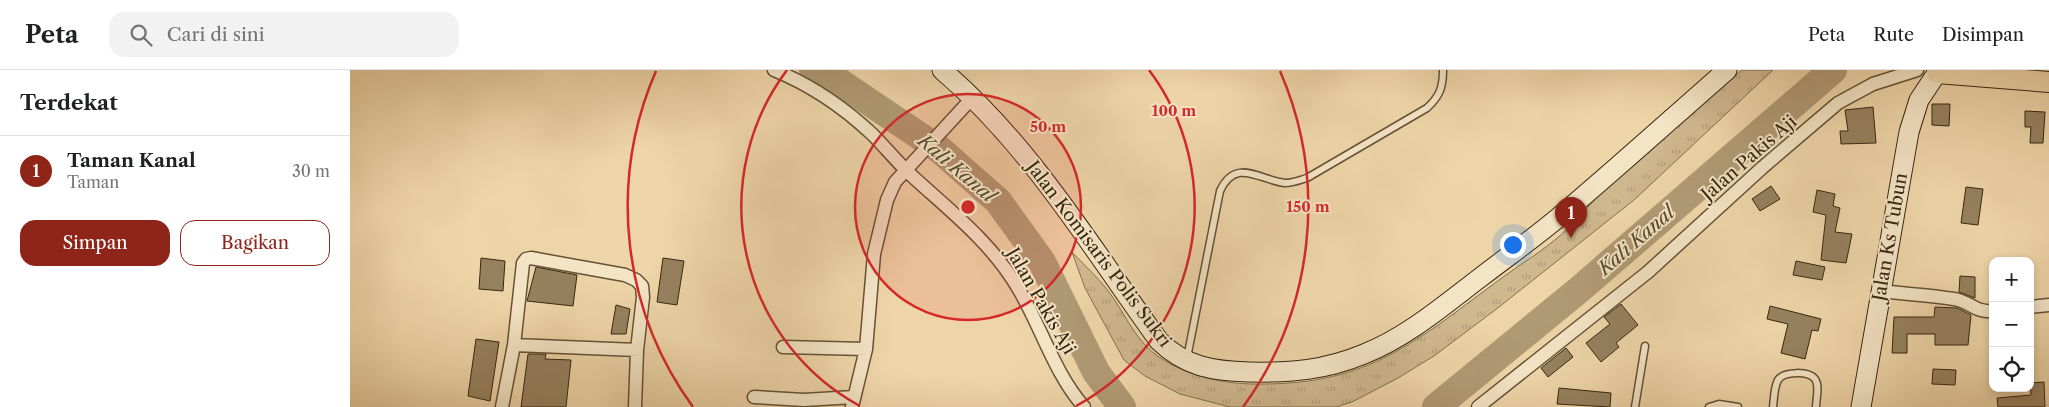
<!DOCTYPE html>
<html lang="id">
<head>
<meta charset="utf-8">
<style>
	:root { --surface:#fff; --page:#f2f2f2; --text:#202124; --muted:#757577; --line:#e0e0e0; --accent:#8f2418 }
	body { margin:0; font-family:"Libre Caslon Text",serif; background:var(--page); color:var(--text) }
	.controls { position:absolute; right:15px; bottom:15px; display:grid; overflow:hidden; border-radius:10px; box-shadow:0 2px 8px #0003 }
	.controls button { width:45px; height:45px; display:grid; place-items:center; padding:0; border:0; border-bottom:1px solid var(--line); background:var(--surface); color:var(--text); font:25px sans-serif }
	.you { position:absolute; left:1162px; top:174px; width:18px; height:18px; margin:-12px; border:4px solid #fff; border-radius:50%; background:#1a73e8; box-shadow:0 0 0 8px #1a73e833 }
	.badge { display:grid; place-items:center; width:32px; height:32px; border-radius:50%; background:var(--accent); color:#fff; font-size:16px; font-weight:700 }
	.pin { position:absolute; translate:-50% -41px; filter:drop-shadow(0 1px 2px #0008) }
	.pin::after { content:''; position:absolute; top:26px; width:18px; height:15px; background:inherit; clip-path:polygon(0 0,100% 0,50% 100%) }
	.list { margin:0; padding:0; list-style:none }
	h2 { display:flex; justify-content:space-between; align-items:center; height:65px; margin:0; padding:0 20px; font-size:21px }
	h2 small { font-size:16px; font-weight:400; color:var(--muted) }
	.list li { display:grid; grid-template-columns:32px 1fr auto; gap:15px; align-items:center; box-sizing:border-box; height:70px; padding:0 20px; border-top:1px solid var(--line) }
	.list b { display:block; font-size:19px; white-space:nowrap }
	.list p { margin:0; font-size:16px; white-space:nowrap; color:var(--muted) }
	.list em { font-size:16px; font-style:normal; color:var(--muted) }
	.actions { display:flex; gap:10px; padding:15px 20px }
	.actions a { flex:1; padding:11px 0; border:1px solid var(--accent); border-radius:15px; text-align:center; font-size:18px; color:var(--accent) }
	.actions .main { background:var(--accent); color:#fff }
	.icon { flex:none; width:28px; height:28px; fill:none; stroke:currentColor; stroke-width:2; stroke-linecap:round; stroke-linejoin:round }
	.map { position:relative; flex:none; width:1699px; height:337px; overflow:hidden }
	header { display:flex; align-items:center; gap:30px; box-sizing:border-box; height:70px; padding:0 25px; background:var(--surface); border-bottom:1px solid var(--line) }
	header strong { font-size:24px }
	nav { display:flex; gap:28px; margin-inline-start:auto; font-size:18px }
	.search { width:350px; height:45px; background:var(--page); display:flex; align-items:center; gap:12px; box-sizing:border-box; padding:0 18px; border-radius:15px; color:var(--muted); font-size:19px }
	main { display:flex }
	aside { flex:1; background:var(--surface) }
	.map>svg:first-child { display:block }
	.park { fill:url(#park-tufts); stroke:#836f4f }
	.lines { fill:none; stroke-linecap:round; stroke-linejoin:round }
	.river { stroke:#b09a74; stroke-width:28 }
	.building { fill:#96815f; stroke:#372710 }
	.lane-casing { stroke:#655236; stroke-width:9 }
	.street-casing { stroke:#655236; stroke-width:15 }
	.secondary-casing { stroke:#372710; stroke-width:21 }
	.primary-casing { stroke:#372710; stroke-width:22 }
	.lane { stroke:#f4e4c6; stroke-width:6 }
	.street { stroke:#f4e4c6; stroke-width:12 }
	.secondary { stroke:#f4e4c6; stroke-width:19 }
	.primary { stroke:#eed5a8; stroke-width:20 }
	.ring { fill:none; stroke:#d62828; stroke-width:2.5 }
	.labels { text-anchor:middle; stroke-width:4; stroke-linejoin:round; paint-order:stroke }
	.street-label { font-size:18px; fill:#372710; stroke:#f4e4c6 }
	.water-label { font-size:19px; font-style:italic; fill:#5b4a2e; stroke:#f4e4c6 }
	.centre { fill:#d62828; stroke:#f4e4c6; stroke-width:2.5 }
	.ring-label { font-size:15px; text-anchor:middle; font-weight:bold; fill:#d62828; stroke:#f4e4c6; stroke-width:4; stroke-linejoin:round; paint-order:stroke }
</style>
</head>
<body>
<header>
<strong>Peta</strong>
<div class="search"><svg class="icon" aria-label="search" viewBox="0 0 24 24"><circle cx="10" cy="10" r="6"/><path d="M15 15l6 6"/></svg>Cari di sini</div>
<nav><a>Peta</a><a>Rute</a><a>Disimpan</a></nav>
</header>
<main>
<aside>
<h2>Terdekat<small></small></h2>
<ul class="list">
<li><span class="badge">1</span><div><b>Taman Kanal</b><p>Taman</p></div><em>30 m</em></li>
</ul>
<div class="actions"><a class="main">Simpan</a><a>Bagikan</a></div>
</aside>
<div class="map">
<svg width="1699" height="337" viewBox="0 0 1699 337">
	<defs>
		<pattern id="park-tufts" width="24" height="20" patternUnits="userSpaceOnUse" patternTransform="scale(1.25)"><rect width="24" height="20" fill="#cfb78e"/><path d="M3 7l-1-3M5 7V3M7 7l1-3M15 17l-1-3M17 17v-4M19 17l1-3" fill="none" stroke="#b29d79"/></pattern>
	</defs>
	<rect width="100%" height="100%" fill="#eed5a8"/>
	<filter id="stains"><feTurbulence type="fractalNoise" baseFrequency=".004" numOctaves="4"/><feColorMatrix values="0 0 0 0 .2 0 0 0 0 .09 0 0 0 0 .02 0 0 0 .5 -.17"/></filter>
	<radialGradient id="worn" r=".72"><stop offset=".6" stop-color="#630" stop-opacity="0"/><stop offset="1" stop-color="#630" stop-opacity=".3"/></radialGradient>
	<path class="park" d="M1392,0H1423L1284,130L1149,237L1084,286L1048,308L1002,332L986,337H880L830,324L795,306L774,290L735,218L722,182C736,197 752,211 764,229C778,250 787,272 809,287C839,307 877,315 913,314C1018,314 1065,272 1145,213C1167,196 1192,182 1213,163C1230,148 1244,128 1262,112C1305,74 1348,37 1392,0Z"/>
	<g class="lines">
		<path class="river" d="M463,0L491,13L589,79L648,131L692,192L746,302L772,337
			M1086,337L1230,219L1483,0"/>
	</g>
	<path class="building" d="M1582,34H1600L1599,56L1582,55Z
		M1523,37L1526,73L1491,74L1490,61H1498L1495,40Z
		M1675,41L1695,42L1693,73H1680L1681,57H1675Z
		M1421,116L1430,129L1410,141L1402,129Z
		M1616,117L1633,119L1628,155L1611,153Z
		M1467,120L1485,124L1483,136L1490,138L1485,162L1502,164L1496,193L1471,190L1476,145L1463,142Z
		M131,188L155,191L153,221L129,219Z
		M313,188L334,191L327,235L307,232Z
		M1446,191L1475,197L1472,210L1443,205Z
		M186,197L227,205L223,236L177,231Z
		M1610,206L1625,207V228L1609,222Z
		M1271,234L1288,255L1266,273L1269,277L1251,292L1236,273L1260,254L1254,247Z
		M266,235L280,239L276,264H261Z
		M1420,236L1471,249L1468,261L1462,260L1455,289L1431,283L1438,254L1417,249Z
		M1585,237L1607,238L1621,245L1618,275H1585V264H1557V283H1542L1544,247H1584Z
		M126,269L149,272L140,331L118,326Z
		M1216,278L1223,287L1198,307L1191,298Z
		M178,284H196L195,289L221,290L216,337H171Z
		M1583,299L1606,300L1605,315L1582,314Z
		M1694,312L1695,337H1648L1647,328L1681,325L1680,313Z
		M1209,318L1261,323L1260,337L1207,334Z"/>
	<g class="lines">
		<g class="lane-casing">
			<path id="lane" d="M837,288L870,121C886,87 909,110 935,113C943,113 950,110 957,108L1077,38C1090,26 1093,17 1093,0
				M1285,337L1295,276
				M1359,337L1369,334L1388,337
				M1423,337C1424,329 1424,317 1428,310C1434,301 1459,301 1465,309C1470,316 1466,329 1466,337"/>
		</g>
		<g class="street-casing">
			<path id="street" d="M424,0C461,15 492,36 522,64C535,77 547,92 561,105C599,140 641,172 668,218C691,256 704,303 734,337
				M1530,221C1555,224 1579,225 1604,229C1619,231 1626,243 1643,241
				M1680,237L1699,235
				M164,275L287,280
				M433,277L516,279
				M404,327L454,330L504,327
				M152,337L164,275L173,193L176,189L181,188L275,205L286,210L292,216L293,227L287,280L285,337
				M502,337L516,279L524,184L537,130L545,112L623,27
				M1128,337L1298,202L1413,97L1488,33L1523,14L1567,0"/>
		</g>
		<g class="secondary-casing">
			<path id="secondary" d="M592,0C681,76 741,177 809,271C836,297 863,301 899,302C940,303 976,300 1014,284C1057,267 1094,235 1131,207C1157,187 1184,168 1209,147C1266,99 1321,49 1377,0
				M1511,337L1559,62L1569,30L1587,3"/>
		</g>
		<g class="primary-casing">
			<path id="primary" d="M1587,0V3L1699,12"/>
		</g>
		<use href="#lane" class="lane"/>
		<use href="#street" class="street"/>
		<use href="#secondary" class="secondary"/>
		<use href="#primary" class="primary"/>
	</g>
	<circle cx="618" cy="137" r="113" fill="#d62828" fill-opacity=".12"/>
	<g class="ring">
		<circle cx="618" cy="137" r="113"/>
		<path d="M510 336A227 227 0 0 1 437 0M799 0A227 227 0 0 1 726 336"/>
		<path d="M343 337A340 340 0 0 1 306 1M930 1A340 340 0 0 1 893 337"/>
	</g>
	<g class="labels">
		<g class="street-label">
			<text transform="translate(1399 88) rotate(-41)" y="6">Jalan Pakis Aji</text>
			<text transform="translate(1540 167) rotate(-80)" y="6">Jalan Ks Tubun</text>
			<text transform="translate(749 184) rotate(53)" y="6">Jalan Komisaris Polis Sukri</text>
			<text transform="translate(691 231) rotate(60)" y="6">Jalan Pakis Aji</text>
		</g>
		<g class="water-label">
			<text transform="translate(607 98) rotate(40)" y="7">Kali Kanal</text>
			<text transform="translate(1286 170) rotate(-41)" y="7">Kali Kanal</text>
		</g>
	</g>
	<circle cx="618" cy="137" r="8" class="centre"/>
	<g class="ring-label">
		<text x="824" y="46">100 m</text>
		<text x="698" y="62">50 m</text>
		<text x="958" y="142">150 m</text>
	</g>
	<rect width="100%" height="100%" filter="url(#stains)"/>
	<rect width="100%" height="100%" fill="url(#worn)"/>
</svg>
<div class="controls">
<button>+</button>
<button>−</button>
<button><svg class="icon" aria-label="locate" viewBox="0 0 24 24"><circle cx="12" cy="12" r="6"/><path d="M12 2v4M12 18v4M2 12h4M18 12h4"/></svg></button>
</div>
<div class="you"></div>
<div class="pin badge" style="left:1221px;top:168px">1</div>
</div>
</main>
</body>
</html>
